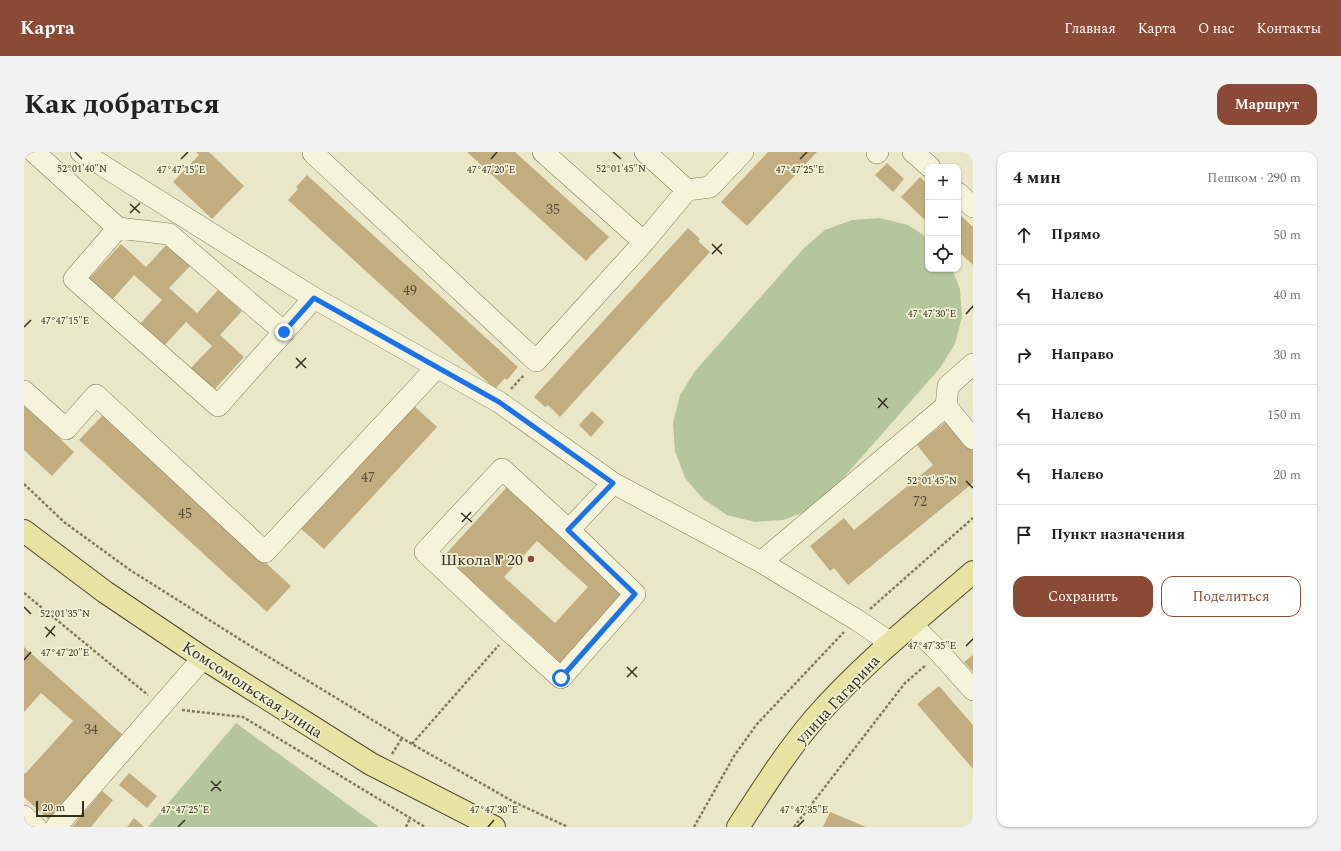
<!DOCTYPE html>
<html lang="ru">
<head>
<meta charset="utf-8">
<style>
	:root { --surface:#fff; --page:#f2f2f2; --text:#222; --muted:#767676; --line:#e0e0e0; --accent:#8a4a36 }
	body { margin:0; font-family:Spectral,serif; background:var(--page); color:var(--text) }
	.controls { position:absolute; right:12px; top:12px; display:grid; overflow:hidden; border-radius:8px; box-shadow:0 1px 3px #0004 }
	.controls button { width:36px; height:36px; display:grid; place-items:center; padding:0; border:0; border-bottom:1px solid var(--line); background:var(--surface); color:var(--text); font:20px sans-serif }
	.scale { position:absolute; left:12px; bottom:10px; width:48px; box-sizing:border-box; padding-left:4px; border:2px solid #342f20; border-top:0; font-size:11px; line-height:14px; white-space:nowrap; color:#342f20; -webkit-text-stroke:3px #f1f0d5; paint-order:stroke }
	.stop { position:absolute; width:12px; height:12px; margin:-9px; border:3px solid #1a73e8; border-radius:50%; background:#fff }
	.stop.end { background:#1a73e8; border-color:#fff; box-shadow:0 1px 4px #0008 }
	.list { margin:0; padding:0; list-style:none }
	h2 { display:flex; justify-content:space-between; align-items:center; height:52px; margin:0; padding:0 16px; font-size:17px }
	h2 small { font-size:13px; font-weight:400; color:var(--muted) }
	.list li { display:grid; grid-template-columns:26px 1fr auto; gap:12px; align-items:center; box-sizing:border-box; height:60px; padding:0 16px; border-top:1px solid var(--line) }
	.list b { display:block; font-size:15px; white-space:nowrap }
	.list em { font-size:13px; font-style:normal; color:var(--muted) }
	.actions { display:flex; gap:8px; padding:12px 16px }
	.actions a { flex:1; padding:9px 0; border:1px solid var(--accent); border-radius:12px; text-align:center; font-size:14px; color:var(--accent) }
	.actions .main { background:var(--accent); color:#fff }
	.icon { flex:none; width:22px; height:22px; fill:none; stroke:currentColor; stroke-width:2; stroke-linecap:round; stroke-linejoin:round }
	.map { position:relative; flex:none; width:949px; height:675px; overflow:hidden; border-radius:12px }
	header { display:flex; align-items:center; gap:24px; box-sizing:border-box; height:56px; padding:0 20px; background:var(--accent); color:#fff }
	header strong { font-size:19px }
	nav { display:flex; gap:22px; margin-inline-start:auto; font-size:14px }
	.intro { display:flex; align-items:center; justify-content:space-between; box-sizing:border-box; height:96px; padding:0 24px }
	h1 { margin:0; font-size:28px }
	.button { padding:10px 18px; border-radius:12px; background:var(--accent); color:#fff; font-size:14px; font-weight:700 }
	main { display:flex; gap:24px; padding:0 24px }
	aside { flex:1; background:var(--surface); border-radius:12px; box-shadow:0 1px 3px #0004 }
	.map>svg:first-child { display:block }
	.green { fill:#b6c69c }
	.building { fill:#c2ad81; fill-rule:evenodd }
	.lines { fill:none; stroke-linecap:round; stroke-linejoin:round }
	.minor-casing { stroke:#827a5e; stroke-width:22 }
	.major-casing { stroke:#514832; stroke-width:24 }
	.path { stroke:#827a5e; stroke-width:2.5; stroke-dasharray:3 2; stroke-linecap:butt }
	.minor { stroke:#f5f3d9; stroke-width:21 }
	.major { stroke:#e7e3a3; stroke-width:22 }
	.route { stroke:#1a73e8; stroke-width:5 }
	.ticks { fill:none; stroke:#342f20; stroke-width:1.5 }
	.poi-dot { fill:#8a4a36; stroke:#f1f0d5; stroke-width:1.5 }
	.labels { text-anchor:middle; stroke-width:3.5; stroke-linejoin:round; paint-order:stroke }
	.number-label { font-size:14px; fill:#584e38 }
	.poi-label { font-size:16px; fill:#342f20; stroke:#f1f0d5; text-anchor:end }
	.street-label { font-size:16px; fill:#342f20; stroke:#f1f0d5 }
	.ticks-label { font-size:10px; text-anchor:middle; fill:#342f20; stroke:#f1f0d5; stroke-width:3.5; stroke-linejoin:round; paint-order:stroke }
</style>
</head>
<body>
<header>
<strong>Карта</strong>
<nav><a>Главная</a><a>Карта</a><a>О нас</a><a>Контакты</a></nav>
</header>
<div class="intro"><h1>Как добраться</h1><a class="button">Маршрут</a></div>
<main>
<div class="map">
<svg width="949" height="675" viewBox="0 0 949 675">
	<rect width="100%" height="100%" fill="#e9e7c7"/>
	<path class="green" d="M856,66L884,73L904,86V117H928L936,137L938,165L931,192L916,216L807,340L786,358L759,368L731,370L703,363L679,347L661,326L651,299L649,271L656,243L671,219L780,96L801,78L828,68Z
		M212,571L355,675H124Z"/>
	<path class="building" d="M172,0H185L220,34L188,67L149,30L175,3Z
		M443,0H491L585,85L562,109Z
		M744,0H793L723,74L697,50Z
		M863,11L880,27L869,40L851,23Z
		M283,23L494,215L483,228L481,226L471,237L264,48L274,37L272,35Z
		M896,25L904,33V71L877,45Z
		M934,61L949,75V113L934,99Z
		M664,76L676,87L674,89L686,100L536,265L524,253L521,255L510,245Z
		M144,91L167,113L145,136L173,161L194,138L218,159L196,183L220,205L188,240L165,218L188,194L162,170L139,195L115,173L138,148L110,123L88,148L65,127L97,92L122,115Z
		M0,253L50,300L28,324L0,298Z
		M389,253L413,275L300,397L275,375Z
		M568,259L580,270L567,285L555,273Z
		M80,262L267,434L243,460L55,288Z
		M924,268L949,298V331L824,433L810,416L806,419L786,394L820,366L830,378L909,313L893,293Z
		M483,335L602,444L539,513L420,404ZM513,389L564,435L531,471L480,425Z
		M0,495L100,584L25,668L0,645V621L1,622L49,569L17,541L0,560Z
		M949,503V520L940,510Z
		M915,534L949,573V617L893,552Z
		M105,621L133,644L123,656L95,633Z
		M78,639L89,648L67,675H48Z
		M806,660L842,675H799Z
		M110,666L120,675H103Z"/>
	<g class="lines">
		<g class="minor-casing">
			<path id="minor" d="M10,0L94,76L50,127L194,254L290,146
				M57,0L290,146L475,250L589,331L737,410L833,468L867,491
				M519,0L620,90
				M621,0L663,38L686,35L719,0
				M889,0L906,15
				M289,1L512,209L620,90L663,38
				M853,1L854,0
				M934,41L949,55
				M94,76L145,82L260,180
				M0,239L42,277L72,243L241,400L413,215
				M922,254L924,234L949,212
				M545,378L478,317L401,400L486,480L537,526L611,442L545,378L589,331
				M737,410L922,254L949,287
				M888,473L916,501L949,538
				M0,664L12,675
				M32,675L179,506"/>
		</g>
		<g class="major-casing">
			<path id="major" d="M0,379L81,440L179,506L347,612L470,675
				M714,675C738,638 762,600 791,566C838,512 895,467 949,420"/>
		</g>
		<path class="path" d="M487,237L500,223
			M0,332L40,370L106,418L225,493L388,592L490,650L544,675
			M0,441L124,543
			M846,457L949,366
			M158,558L219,565L401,675
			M388,592L475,493
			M368,602L378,586
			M382,675L386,666
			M670,675L710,604L733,572L820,480
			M770,675L881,531L902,513"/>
		<use href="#minor" class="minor"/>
		<use href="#major" class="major"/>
	</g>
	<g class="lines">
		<path class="route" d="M260,180L290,146L475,250L589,331L544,378L611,442L537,526"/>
	</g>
	<path class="ticks" d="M51,0L58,7M589,0L597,7M157,7L164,0M467,7L473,0M776,7L783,0M106,52L116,61M106,61L116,51M688,92L698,102M688,102L698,92M942,162L949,154M0,175L7,168M272,206L282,216M272,216L282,206M854,246L864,256M854,256L863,246M942,329L949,336M437,361L448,370M438,370L447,360M0,455L7,462M21,475L31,484M22,485L31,474M942,494L949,487M0,508L7,500M603,515L613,525M603,525L613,515M187,629L197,639M187,639L197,629M154,675L161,668M464,675L470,668M773,675L780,668"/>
	<circle class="poi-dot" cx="507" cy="407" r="4"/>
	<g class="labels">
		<g class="number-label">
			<text x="529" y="62">35</text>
			<text x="386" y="143">49</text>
			<text x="344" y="330">47</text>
			<text x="896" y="354">72</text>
			<text x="161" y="366">45</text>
			<text x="67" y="582">34</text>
		</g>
		<g class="poi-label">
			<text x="499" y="413">Школа № 20</text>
		</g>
		<g class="street-label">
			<text transform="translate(229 537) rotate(33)" y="6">Комсомольская улица</text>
			<text transform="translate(813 547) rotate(-47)" y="6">улица Гагарина</text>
		</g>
	</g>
	<g class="ticks-label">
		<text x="58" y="20">52°01'40"N</text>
		<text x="597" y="20">52°01'45"N</text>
		<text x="157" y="21">47°47'15"E</text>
		<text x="467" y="21">47°47'20"E</text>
		<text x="776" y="21">47°47'25"E</text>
		<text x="908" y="165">47°47'30"E</text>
		<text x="41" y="172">47°47'15"E</text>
		<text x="908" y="332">52°01'45"N</text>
		<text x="41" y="465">52°01'35"N</text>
		<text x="908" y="497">47°47'35"E</text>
		<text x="41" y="504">47°47'20"E</text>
		<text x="161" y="661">47°47'25"E</text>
		<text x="470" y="661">47°47'30"E</text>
		<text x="780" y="661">47°47'35"E</text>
	</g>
</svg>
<div class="controls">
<button>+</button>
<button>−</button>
<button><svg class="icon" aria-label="locate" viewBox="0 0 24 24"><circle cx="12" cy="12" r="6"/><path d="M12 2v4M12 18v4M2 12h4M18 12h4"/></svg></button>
</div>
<div class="scale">20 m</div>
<div class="stop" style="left:537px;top:526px"></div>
<div class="stop end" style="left:260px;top:180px"></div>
</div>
<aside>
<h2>4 мин<small>Пешком · 290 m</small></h2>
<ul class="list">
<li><svg class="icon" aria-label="ahead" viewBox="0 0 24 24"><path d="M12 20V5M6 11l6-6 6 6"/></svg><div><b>Прямо</b></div><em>50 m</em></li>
<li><svg class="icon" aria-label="left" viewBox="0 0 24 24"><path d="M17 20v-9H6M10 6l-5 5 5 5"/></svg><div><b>Налево</b></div><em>40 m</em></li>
<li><svg class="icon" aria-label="right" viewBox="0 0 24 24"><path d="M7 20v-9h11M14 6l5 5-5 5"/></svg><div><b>Направо</b></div><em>30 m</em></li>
<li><svg class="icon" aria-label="left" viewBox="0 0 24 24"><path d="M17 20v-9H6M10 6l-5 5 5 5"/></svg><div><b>Налево</b></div><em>150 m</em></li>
<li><svg class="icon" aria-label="left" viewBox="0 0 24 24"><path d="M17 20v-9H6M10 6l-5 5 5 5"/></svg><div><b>Налево</b></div><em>20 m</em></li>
<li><svg class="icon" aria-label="arrive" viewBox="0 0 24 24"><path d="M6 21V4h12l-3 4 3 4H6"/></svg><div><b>Пункт назначения</b></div></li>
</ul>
<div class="actions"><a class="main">Сохранить</a><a>Поделиться</a></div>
</aside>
</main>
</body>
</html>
